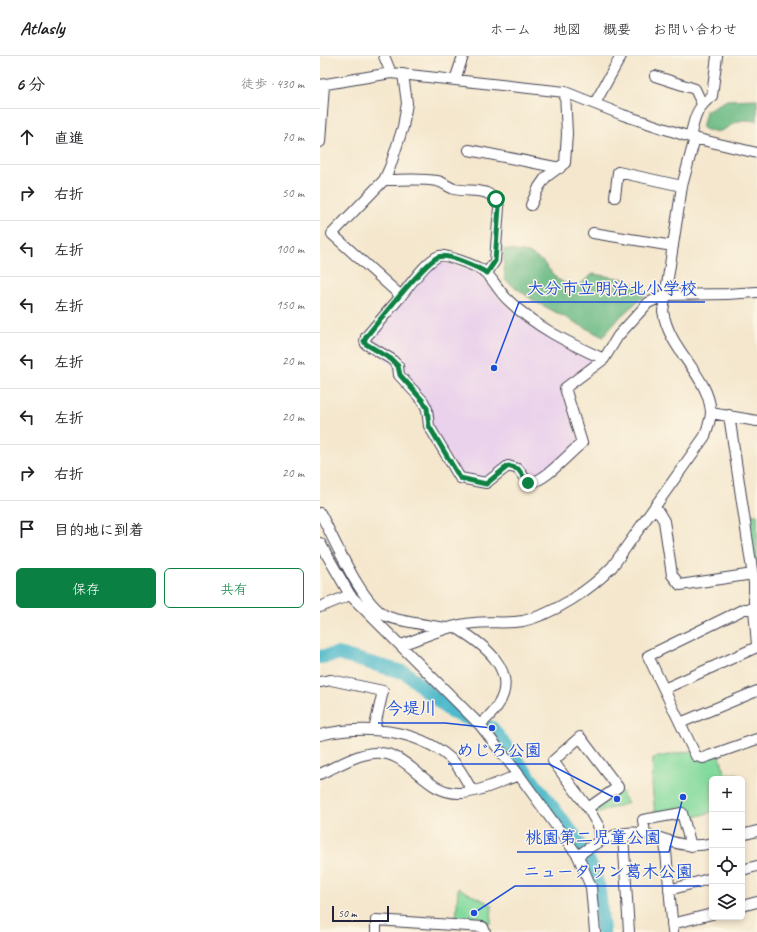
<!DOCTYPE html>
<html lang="ja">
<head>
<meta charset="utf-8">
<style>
	:root { --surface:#fff; --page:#f2f2f2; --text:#202124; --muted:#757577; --line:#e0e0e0; --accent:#0b8043 }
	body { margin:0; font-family:Caveat,"Klee One",sans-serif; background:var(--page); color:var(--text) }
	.controls { position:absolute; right:12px; bottom:12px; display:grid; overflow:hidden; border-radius:6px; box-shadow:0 2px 6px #0003 }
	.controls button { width:36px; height:36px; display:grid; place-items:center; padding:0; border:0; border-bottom:1px solid var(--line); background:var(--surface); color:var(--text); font:20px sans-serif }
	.scale { position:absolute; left:12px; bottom:10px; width:57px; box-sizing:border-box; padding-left:4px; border:2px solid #22223b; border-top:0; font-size:11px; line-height:14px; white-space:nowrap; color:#22223b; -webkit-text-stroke:3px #fcf5e5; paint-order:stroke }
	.stop { position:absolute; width:12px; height:12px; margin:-9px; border:3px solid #0b8043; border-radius:50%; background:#fff }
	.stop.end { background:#0b8043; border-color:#fff; box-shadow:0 1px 4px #0008 }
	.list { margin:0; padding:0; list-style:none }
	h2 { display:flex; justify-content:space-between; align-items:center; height:52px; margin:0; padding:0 16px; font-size:17px }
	h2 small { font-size:13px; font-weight:400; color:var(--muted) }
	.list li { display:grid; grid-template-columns:26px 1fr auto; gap:12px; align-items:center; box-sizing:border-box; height:56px; padding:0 16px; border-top:1px solid var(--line) }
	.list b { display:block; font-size:15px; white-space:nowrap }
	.list em { font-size:13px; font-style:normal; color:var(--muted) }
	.actions { display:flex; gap:8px; padding:12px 16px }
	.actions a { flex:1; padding:9px 0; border:1px solid var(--accent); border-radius:6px; text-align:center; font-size:14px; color:var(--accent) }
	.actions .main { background:var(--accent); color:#fff }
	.icon { flex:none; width:22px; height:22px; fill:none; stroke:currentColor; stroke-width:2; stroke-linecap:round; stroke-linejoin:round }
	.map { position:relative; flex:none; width:437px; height:876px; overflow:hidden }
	header { display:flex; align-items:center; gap:24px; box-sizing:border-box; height:56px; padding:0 20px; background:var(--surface); border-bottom:1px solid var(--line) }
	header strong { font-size:19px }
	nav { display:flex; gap:22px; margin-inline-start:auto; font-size:14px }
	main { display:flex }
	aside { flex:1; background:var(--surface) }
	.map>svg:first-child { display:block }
	.built { fill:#ead1ec }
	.green { fill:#83da9d; stroke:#527e6c }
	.forest { fill:#6aba84; stroke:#466e60 }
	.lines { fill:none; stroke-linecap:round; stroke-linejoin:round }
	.river { stroke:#4fbacb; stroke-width:14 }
	.minor-casing { stroke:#424051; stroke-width:12 }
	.minor { stroke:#fff; stroke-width:10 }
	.route { stroke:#0b8043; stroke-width:5 }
	.leader { fill:none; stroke:#1d4ed8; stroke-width:1.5 }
	.callout-dot { fill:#1d4ed8; stroke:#fcf5e5; stroke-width:1.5 }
	.callout-label { font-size:17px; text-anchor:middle; font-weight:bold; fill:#1d4ed8; stroke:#fcf5e5; stroke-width:3; stroke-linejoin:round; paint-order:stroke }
</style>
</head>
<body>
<header>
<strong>Atlasly</strong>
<nav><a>ホーム</a><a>地図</a><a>概要</a><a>お問い合わせ</a></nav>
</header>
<main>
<aside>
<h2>6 分<small>徒歩 · 430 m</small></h2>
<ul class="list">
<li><svg class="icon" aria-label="ahead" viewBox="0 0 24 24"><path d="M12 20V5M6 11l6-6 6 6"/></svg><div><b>直進</b></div><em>70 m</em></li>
<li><svg class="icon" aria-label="right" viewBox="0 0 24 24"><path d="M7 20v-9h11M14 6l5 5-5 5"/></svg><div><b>右折</b></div><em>50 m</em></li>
<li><svg class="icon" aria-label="left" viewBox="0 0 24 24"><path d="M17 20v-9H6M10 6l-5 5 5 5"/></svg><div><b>左折</b></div><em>100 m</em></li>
<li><svg class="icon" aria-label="left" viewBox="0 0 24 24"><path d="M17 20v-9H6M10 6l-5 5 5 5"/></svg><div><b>左折</b></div><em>150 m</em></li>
<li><svg class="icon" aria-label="left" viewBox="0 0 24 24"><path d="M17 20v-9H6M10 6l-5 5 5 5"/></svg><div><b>左折</b></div><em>20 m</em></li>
<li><svg class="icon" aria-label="left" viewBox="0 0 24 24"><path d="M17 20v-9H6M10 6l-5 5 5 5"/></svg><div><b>左折</b></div><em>20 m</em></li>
<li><svg class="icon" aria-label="right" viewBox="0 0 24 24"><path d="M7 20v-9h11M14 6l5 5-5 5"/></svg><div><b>右折</b></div><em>20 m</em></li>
<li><svg class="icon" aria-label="arrive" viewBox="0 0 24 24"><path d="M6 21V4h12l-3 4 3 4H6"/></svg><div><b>目的地に到着</b></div></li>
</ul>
<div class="actions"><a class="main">保存</a><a>共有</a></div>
</aside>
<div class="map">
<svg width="437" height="876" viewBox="0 0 437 876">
	<rect width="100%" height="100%" fill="#fcf5e5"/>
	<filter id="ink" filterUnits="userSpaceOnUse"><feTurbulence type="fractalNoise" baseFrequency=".025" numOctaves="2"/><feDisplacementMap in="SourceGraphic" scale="8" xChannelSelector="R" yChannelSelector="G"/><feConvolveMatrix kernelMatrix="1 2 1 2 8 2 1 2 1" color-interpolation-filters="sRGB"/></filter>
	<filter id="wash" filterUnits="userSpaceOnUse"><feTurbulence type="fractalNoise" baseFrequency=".012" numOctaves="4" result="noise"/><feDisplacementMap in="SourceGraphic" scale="16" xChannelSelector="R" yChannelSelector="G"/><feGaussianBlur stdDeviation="0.9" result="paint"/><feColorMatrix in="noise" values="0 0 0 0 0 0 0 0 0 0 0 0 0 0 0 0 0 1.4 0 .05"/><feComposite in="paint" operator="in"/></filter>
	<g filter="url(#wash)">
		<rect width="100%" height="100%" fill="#f4e7cd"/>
		<path class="built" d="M120,205L161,217L183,247L208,266L274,303L275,306L240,331L258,383V388L213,425L200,411L167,424L141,420L111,369L106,344L47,286L114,207Z"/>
		<path class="green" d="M427,459H437V520Z
			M370,695L400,700L405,718H418L420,723H392V756L367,763L335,758L332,729L333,702Z
			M300,734L308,747L276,757L274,754L277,751Z
			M138,832L172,849L171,867L136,865Z"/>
		<path class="forest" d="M437,43V65C433,65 428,64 424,64C408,66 404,83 382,72L386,55L407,44Z
			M183,193L209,197L223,206L237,223L255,232L273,218L305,223L327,237L301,260L283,281L214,245L185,224Z"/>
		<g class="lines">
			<path class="river" d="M0,601L18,598L86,617L131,656L172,672L253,778L272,811L279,832L283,876"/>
		</g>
	</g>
	<g filter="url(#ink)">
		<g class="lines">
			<g class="minor-casing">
				<path id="minor" d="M64,0L71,17
					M83,18L87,47L83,71L70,111L64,124L12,178L81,240C90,229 106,205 119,200C125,198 156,210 162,214C173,221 178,235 188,244C214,270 250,288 284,303
					M335,20L375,33L382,48
					M135,24L143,0
					M0,29L71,17L245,36L303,59L370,81L437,97
					M275,47L301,0
					M370,81C375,62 375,53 392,40L397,0
					M0,86L4,29
					M149,94L240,112
					M64,124C82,124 100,122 117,125C123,126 128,131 134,133C153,137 170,129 179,151L175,205L167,217
					M295,141L298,116L362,130
					M211,149L219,131L226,121L245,107L247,78L245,36
					M273,177L353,190
					M81,240L46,281L45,285L46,288L71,303L78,310L79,319L103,345L107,353L109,370L140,422L166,427L188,410L198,413L208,427C224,427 248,398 262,387L245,332L284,303L298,280L328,247L345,239L407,238L437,236
					M391,357L437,365
					M409,359L434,527V553L437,589
					M335,450L344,465L352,519L360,529L433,518
					M0,457C15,484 40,546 66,560C77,565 113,570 126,572
					M0,487L30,539L160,669L199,719L258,800L271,831L275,876
					M0,551L30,539
					M437,553H424L328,600L376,700L383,702L437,683
					M135,571C162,587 200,614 178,649C174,656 166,663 160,669
					M81,589C104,581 129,569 154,567C170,565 187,568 203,565C234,558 270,534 292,511L385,380C387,372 391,364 391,356C388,318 349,295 343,255L362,130L375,82
					M0,626L11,624L63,635L54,674
					M344,633L437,591
					M360,667L437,635
					M0,679C44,669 95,672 130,702C140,711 146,724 152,735
					M0,718C16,711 36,698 54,697C91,694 103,739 141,737C161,736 181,725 199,719
					M268,752L233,705L260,681L298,731L268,752L279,771L281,785
					M325,777L323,764L362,757L371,790
					M303,778L309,876
					M422,779L437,775
					M345,784L353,876
					M258,800C276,785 302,772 326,778C351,784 364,794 392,787
					M422,814L437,810
					M349,834L392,822
					M422,850L437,846
					M352,868L392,858
					M56,876V864L163,871L165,876"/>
			</g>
			<use href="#minor" class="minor"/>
		</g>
	</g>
	<g class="lines" filter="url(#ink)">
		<path class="route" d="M176,143L179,151L175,205L167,217C159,212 127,197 118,201C105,206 58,266 46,281L44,285L46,288L71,303L78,310L80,319L103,345L107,352L109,370L140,422L166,428L188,410L198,413L208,427"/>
	</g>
	<path class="leader" d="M174 312L199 246H385M172 672L125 667H58M297 743L229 708H128M363 741L349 796H197M154 857L195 830H381"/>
	<g class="callout-dot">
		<circle cx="174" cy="312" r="4"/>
		<circle cx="172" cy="672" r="4"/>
		<circle cx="297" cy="743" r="4"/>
		<circle cx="363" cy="741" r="4"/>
		<circle cx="154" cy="857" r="4"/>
	</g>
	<g class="callout-label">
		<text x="292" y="238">大分市立明治北小学校</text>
		<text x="91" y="658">今堤川</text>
		<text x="179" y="700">めじろ公園</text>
		<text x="273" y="787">桃園第二児童公園</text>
		<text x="288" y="821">ニュータウン葛木公園</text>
	</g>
</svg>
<div class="controls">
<button>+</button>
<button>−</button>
<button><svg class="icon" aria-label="locate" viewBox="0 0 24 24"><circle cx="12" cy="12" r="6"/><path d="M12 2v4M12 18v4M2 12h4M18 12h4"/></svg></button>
<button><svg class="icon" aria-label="layers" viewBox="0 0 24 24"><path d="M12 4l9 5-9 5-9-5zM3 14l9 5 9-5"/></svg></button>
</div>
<div class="scale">50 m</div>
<div class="stop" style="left:176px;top:143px"></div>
<div class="stop end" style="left:208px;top:427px"></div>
</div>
</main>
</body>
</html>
